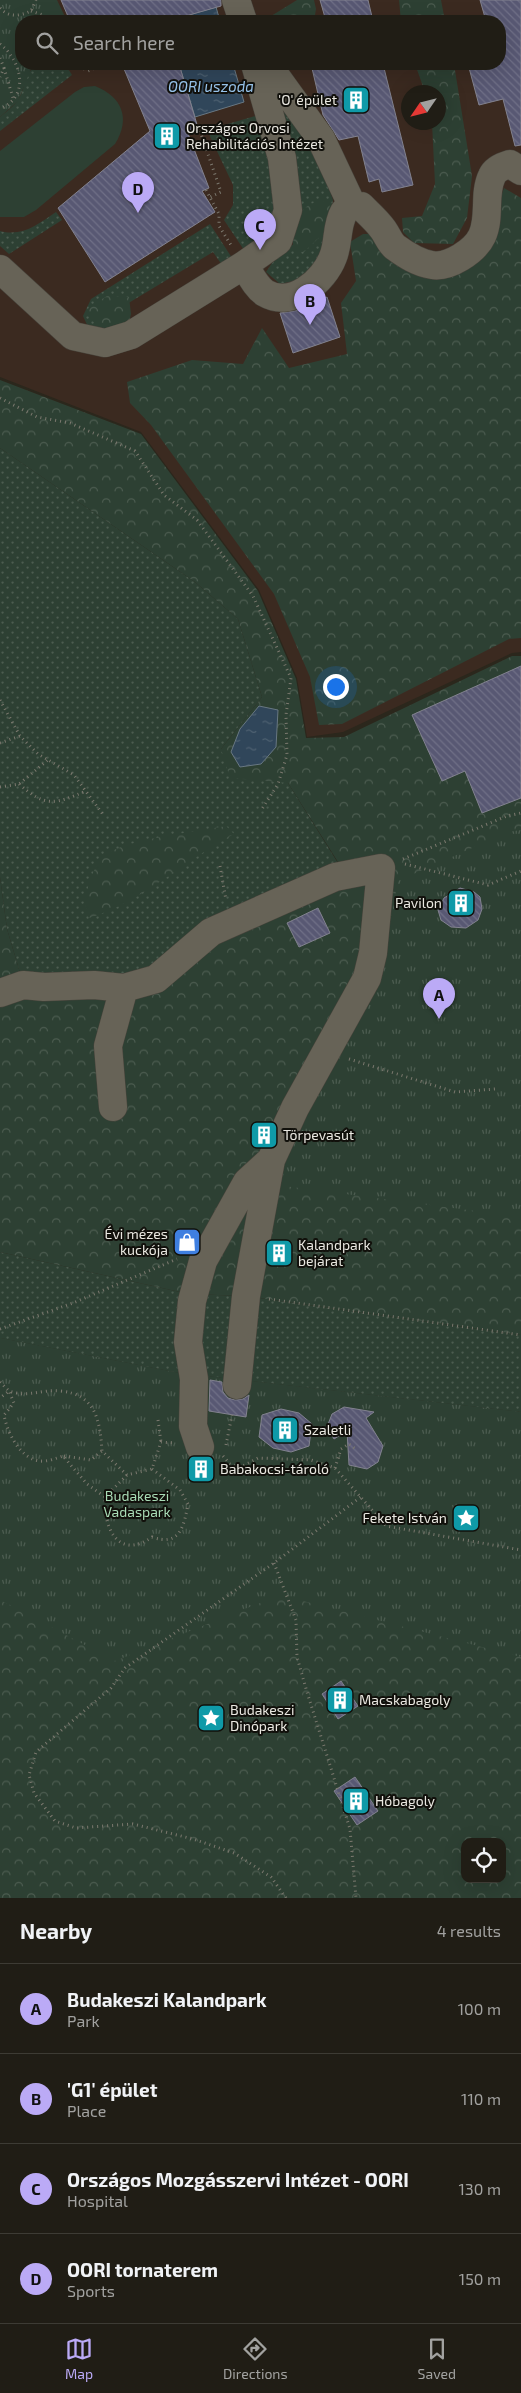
<!DOCTYPE html>
<html lang="en">
<head>
<meta charset="utf-8">
<style>
	:root { --surface:#201d15; --page:#28261e; --text:#f1f3f6; --muted:#a2a2a0; --line:#3d3b34; --accent:#bbaaf6 }
	body { margin:0; font-family:"Exo 2",sans-serif; background:var(--page); color:var(--text) }
	.controls { position:absolute; right:15px; bottom:15px; display:grid; overflow:hidden; border-radius:10px; box-shadow:0 5px 20px #0002 }
	.controls button { width:45px; height:45px; display:grid; place-items:center; padding:0; border:0; border-bottom:1px solid var(--line); background:var(--surface); color:var(--text); font:25px sans-serif }
	.compass { position:absolute; left:401px; top:85px; width:45px; height:45px; border-radius:50%; background:var(--surface); box-shadow:0 5px 20px #0002; rotate:235deg }
	.you { position:absolute; left:335px; top:686px; width:18px; height:18px; margin:-12px; border:4px solid #fff; border-radius:50%; background:#1a73e8; box-shadow:0 0 0 8px #1a73e833 }
	.badge { display:grid; place-items:center; width:32px; height:32px; border-radius:50%; background:var(--accent); color:#111; font-size:16px; font-weight:700 }
	.pin { position:absolute; translate:-50% -41px; filter:drop-shadow(0 1px 2px #0008) }
	.pin::after { content:''; position:absolute; top:26px; width:18px; height:15px; background:inherit; clip-path:polygon(0 0,100% 0,50% 100%) }
	.list { margin:0; padding:0; list-style:none }
	h2 { display:flex; justify-content:space-between; align-items:center; height:65px; margin:0; padding:0 20px; font-size:21px }
	h2 small { font-size:16px; font-weight:400; color:var(--muted) }
	.list li { display:grid; grid-template-columns:32px 1fr auto; gap:15px; align-items:center; box-sizing:border-box; height:90px; padding:0 20px; border-top:1px solid var(--line) }
	.list b { display:block; font-size:19px; white-space:nowrap }
	.list p { margin:0; font-size:16px; white-space:nowrap; color:var(--muted) }
	.list em { font-size:16px; font-style:normal; color:var(--muted) }
	.icon { flex:none; width:28px; height:28px; fill:none; stroke:currentColor; stroke-width:2; stroke-linecap:round; stroke-linejoin:round }
	.map { position:relative; flex:none; width:521px; height:1898px; overflow:hidden }
	.search { position:absolute; background:var(--surface); box-shadow:0 5px 20px #0002; left:15px; right:15px; top:15px; height:55px; display:flex; align-items:center; gap:12px; box-sizing:border-box; padding:0 18px; border-radius:20px; color:var(--muted); font-size:19px }
	.sheet { height:425px; background:var(--surface) }
	nav { display:flex; justify-content:space-around; align-items:center; box-sizing:border-box; height:70px; border-top:1px solid var(--line); background:var(--surface); font-size:14px; color:var(--muted) }
	nav a { display:grid; justify-items:center; gap:2px }
	nav .on { color:var(--accent) }
	.map>svg:first-child { display:block }
	.medical { fill:#3b2a20; fill-rule:evenodd }
	.grass { fill:url(#grass-dots) }
	.forest { fill:url(#forest-crowns); fill-rule:evenodd }
	.park { fill:url(#park-tufts) }
	.garden { fill:#2d4033 }
	.water { fill:url(#water-ripples); stroke:#687782 }
	.building { fill:url(#building-back-hatch); stroke:#82828f }
	.lines { fill:none; stroke-linecap:round; stroke-linejoin:round }
	.minor-casing { stroke:#47433b; stroke-width:29 }
	.path { stroke:#7c796f; stroke-width:3; stroke-dasharray:1 4; stroke-linecap:butt }
	.minor { stroke:#676357; stroke-width:28 }
	.labels { text-anchor:middle; stroke-width:4; stroke-linejoin:round; paint-order:stroke }
	.poi-label { font-size:14px; fill:#eae8e1; stroke:#11100b; text-anchor:start }
	.park-label { font-size:14px; fill:#a9dcb6; stroke:#11100b }
	.water-label { font-size:15px; font-style:italic; fill:#98c4ec; stroke:#11100b }
</style>
</head>
<body>
<div class="map">
<svg width="521" height="1898" viewBox="0 0 521 1898">
	<defs>
		<pattern id="grass-dots" width="8" height="8" patternUnits="userSpaceOnUse" patternTransform="scale(1.25)"><rect width="8" height="8" fill="#2d4033"/><path d="M2 2h.1M6 6h.1" fill="none" stroke="#4c5c50" stroke-width="1.8" stroke-linecap="round"/></pattern>
		<pattern id="forest-crowns" width="20" height="18" patternUnits="userSpaceOnUse" patternTransform="scale(1.25)"><rect width="20" height="18" fill="#2d4033"/><path d="M2 6a3 3 0 1 1 6 0M12 15a3 3 0 1 1 6 0" fill="none" stroke="#4c5c50"/></pattern>
		<pattern id="park-tufts" width="24" height="20" patternUnits="userSpaceOnUse" patternTransform="scale(1.25)"><rect width="24" height="20" fill="#2d4033"/><path d="M3 7l-1-3M5 7V3M7 7l1-3M15 17l-1-3M17 17v-4M19 17l1-3" fill="none" stroke="#4c5c50"/></pattern>
		<pattern id="water-ripples" width="26" height="14" patternUnits="userSpaceOnUse" patternTransform="scale(1.25)"><rect width="26" height="14" fill="#30465a"/><path d="M2 4q2-2 4 0t4 0M15 11q2-2 4 0t4 0" fill="none" stroke="#4e6171"/></pattern>
		<pattern id="building-back-hatch" width="6" height="6" patternUnits="userSpaceOnUse" patternTransform="scale(1.25)"><rect width="6" height="6" fill="#585873"/><path d="M-1 5l2 2M0 0l6 6M5-1l2 2" fill="none" stroke="#707087"/></pattern>
	</defs>
	<rect width="100%" height="100%" fill="#2b271c"/>
	<path class="medical" d="M0,0H521V652L512,653L343,732L307,737L297,678L259,590L141,432L0,377ZM21,21H500V64H21ZM408,92H438V122H408Z"/>
	<path class="grass" d="M40,64C55,64 65,61 72,75L0,131V117C6,112 14,106 18,100C28,85 20,74 40,64Z
		M267,72L315,144L333,200L328,243L315,268L298,280L280,284L266,272L272,263L299,239Z
		M259,115L278,180V223L246,253L224,220L233,205V185L207,130Z
		M56,212L62,220L9,254L0,246V231C23,237 38,224 56,212Z
		M210,224L234,261L224,268L213,252L112,313L118,324L89,329L83,316L91,299Z
		M0,448L195,582L238,619L262,697L221,749L288,783L338,863L157,967L128,979L21,976L7,929L0,877Z
		M0,1252L189,1294L246,1296L521,1335V1412L179,1373L0,1338Z"/>
	<path class="forest" d="M297,0H314L316,9L314,21H263Z
		M399,0H441L445,21H401Z
		M415,64H454L472,176L467,218L453,244L414,243L403,232L402,218L422,216L435,184L432,123L438,122V92H425Z
		M504,188L521,198V638L509,639L342,724L319,725L310,677L274,594L151,425L130,403L127,382L192,360L243,364L262,328L289,368L347,354L341,303L356,281L350,242L363,234H376L454,272L498,204Z
		M321,200L330,204L326,231L304,252L294,251C293,242 289,230 293,222C298,212 311,202 321,200Z
		M107,296L129,297L131,314L128,327L105,336L89,316V307Z
		M0,380L141,434L258,591L296,679L306,738L344,737L512,656H521V1335L246,1296L189,1294L0,1252V877L7,929L21,976L128,979L321,875L338,862L288,783L230,778L221,749L262,697L238,619L195,582L0,448Z
		M226,826L234,834C185,860 142,902 89,918C84,906 85,897 89,884C93,872 96,863 106,855C122,840 200,831 226,826Z
		M0,1338L179,1373L521,1412V1898H0ZM465,1842H502V1879H465Z"/>
	<path class="park" d="M0,0H57L67,21H21V64H40L31,69L18,101L0,117Z
		M521,830V1217L284,1186L283,1164L384,952L398,881L508,832Z
		M0,1338L179,1373L521,1412V1657L280,1595L115,1661L0,1600Z"/>
	<path class="garden" d="M95,86C122,97 131,118 115,144L36,210L24,217H0V151L75,92L84,87Z"/>
	<path class="water" d="M216,7L220,21H168Z
		M179,64H233L244,102L195,117Z
		M259,706L278,710L276,747L261,764L240,767L231,752L240,729Z"/>
	<path class="building" d="M61,0H221V6L168,21H70Z
		M320,0H368L373,21H326Z
		M480,0H521V145L515,146L503,99L479,105L468,64H500V21H486Z
		M122,64H179L198,128L187,131L209,188L202,191L215,212L105,282L58,208L150,131Z
		M311,64H383L413,185L382,192L379,179L369,182L358,136L339,140L323,115Z
		M327,297L340,337L293,353L280,313L300,310Z
		M521,666V798L482,813L465,771L442,781L412,715Z
		M460,888L474,892L480,897L482,909L478,920L466,928L451,927L441,920L438,910L444,898Z
		M318,908L330,933L299,947L287,923Z
		M210,1380L222,1382L223,1392L228,1398L235,1400L243,1399L249,1395L246,1417L209,1411Z
		M344,1407L374,1412L366,1418L383,1446L378,1462L367,1469L349,1465L347,1431L334,1439L327,1427L332,1414Z
		M281,1409L299,1413L312,1424L309,1446L291,1452L273,1448L259,1437L262,1415Z
		M341,1681L358,1706L338,1719L322,1694Z
		M355,1777L378,1811L357,1825L334,1791Z"/>
	<g class="lines">
		<g class="minor-casing">
			<path id="minor" d="M236,0L243,21
				M267,64L321,139L352,205
				M244,265C250,274 256,287 265,293C292,309 324,281 333,257C339,243 336,226 344,212C348,206 354,206 361,206C368,213 376,220 382,228C387,234 389,242 395,247C406,255 418,263 432,265C449,268 475,251 482,236C491,217 483,194 492,176C495,169 503,166 510,164L521,171
				M0,269L73,336L105,343L131,335L244,265L278,241L288,210L282,158L255,64
				M0,993L23,985L44,987L94,985L124,988L156,979L211,932L335,877L381,868L373,953L367,978L295,1108L271,1160L246,1296L237,1385
				M113,1107L108,1046L124,988
				M200,1447L193,1426L194,1379L188,1342L192,1301L203,1261L247,1182L271,1160"/>
		</g>
		<path class="path" d="M0,8C9,18 20,16 31,11L36,0
			M31,11L43,15L46,21
			M0,44C21,60 31,96 0,109
			M0,58L4,68L0,77
			M75,64L88,71L104,64
			M4,68L13,98
			M200,131L221,192L210,197
			M206,190L219,214V226L231,245
			M0,398L37,417L70,423L135,451L164,495L197,520L253,596L291,678L286,715L287,755L278,784L262,809
			M0,700L20,736L38,754L74,775L104,816
			M0,743L20,736
			M19,784C46,808 55,804 86,791
			M0,787L19,784L48,760
			M403,859L507,816L521,813
			M405,864L488,885L521,871
			M220,866L226,900
			M349,1059L455,1092L495,1089
			M269,1299L521,1335
			M0,1329L73,1303L177,1259
			M0,1382L9,1391L0,1398
			M158,1420L161,1442
			M226,1445L232,1415
			M64,1456L91,1460L102,1451
			M223,1456L230,1464L241,1467L258,1458L311,1460L335,1468L386,1526L521,1550
			M335,1468L341,1449L349,1444L357,1450
			M152,1469L180,1490L188,1504C184,1526 180,1547 152,1537C118,1561 103,1527 105,1497L87,1484L63,1456C57,1458 47,1462 40,1461C20,1459 7,1432 4,1415L14,1403L9,1391C29,1398 41,1389 60,1391C96,1394 100,1421 102,1451L127,1475L152,1469L161,1442L174,1443
			M105,1497L127,1475
			M274,1563L296,1620L297,1657L307,1692L350,1829L356,1898
			M286,1898L271,1877L234,1853L193,1839L133,1824L76,1828L55,1821L34,1793L29,1775L36,1752L111,1688L125,1668L274,1563L362,1496"/>
		<use href="#minor" class="minor"/>
	</g>
	<defs>
		<g id="building-square" transform="scale(1.4375)"><rect x="-9" y="-9" width="18" height="18" rx="4" fill="#0f9aa8" stroke="#11100b"/><path d="M-4-6H4V6H1V3H-1V6H-4ZM-2.5-4.3h1.7v1.8h-1.7ZM.8-4.3h1.7v1.8H.8ZM-2.5-1h1.7V.8h-1.7ZM.8-1h1.7V.8H.8Z" fill="#fff"/></g>
		<g id="shop-square" transform="scale(1.4375)"><rect x="-9" y="-9" width="18" height="18" rx="4" fill="#3f7fe0" stroke="#11100b"/><path d="M-5-2.5h2.3a2.7 3.5 0 0 1 5.4 0H5L5.5 6h-11ZM-1.5-2.5h3a1.5 2.3 0 0 0-3 0Z" fill="#fff"/></g>
		<g id="sight-square" transform="scale(1.4375)"><rect x="-9" y="-9" width="18" height="18" rx="4" fill="#0f9aa8" stroke="#11100b"/><path d="M0-6L1.8-2.2L6-1.7L2.9 1.2L3.7 5.4L0 3.3L-3.7 5.4L-2.9 1.2L-6-1.7L-1.8-2.2Z" fill="#fff"/></g>
	</defs>
	<g fill-rule="evenodd">
		<use href="#building-square" x="356" y="100"/>
		<use href="#building-square" x="167" y="136"/>
		<use href="#building-square" x="461" y="903"/>
		<use href="#building-square" x="264" y="1135"/>
		<use href="#shop-square" x="187" y="1242"/>
		<use href="#building-square" x="279" y="1253"/>
		<use href="#building-square" x="285" y="1430"/>
		<use href="#building-square" x="201" y="1469"/>
		<use href="#sight-square" x="466" y="1518"/>
		<use href="#building-square" x="340" y="1700"/>
		<use href="#sight-square" x="211" y="1718"/>
		<use href="#building-square" x="356" y="1801"/>
	</g>
	<g class="labels">
		<g class="poi-label">
			<text x="337" y="105" text-anchor="end">'O' épület</text>
			<text x="186" y="133">Országos Orvosi<tspan x="186" dy="16">Rehabilitációs Intézet</tspan></text>
			<text x="442" y="908" text-anchor="end">Pavilon</text>
			<text x="283" y="1140">Törpevasút</text>
			<text x="168" y="1239" text-anchor="end">Évi mézes<tspan x="168" dy="16">kuckója</tspan></text>
			<text x="298" y="1250">Kalandpark<tspan x="298" dy="16">bejárat</tspan></text>
			<text x="304" y="1435">Szaletli</text>
			<text x="220" y="1474">Babakocsi-tároló</text>
			<text x="447" y="1523" text-anchor="end">Fekete István</text>
			<text x="359" y="1705">Macskabagoly</text>
			<text x="230" y="1715">Budakeszi<tspan x="230" dy="16">Dinópark</tspan></text>
			<text x="375" y="1806">Hóbagoly</text>
		</g>
		<g class="park-label">
			<text x="137" y="1501">Budakeszi<tspan x="137" dy="16">Vadaspark</tspan></text>
		</g>
		<g class="water-label">
			<text x="211" y="92">OORI uszoda</text>
		</g>
	</g>
</svg>
<div class="controls">
<button><svg class="icon" aria-label="locate" viewBox="0 0 24 24"><circle cx="12" cy="12" r="6"/><path d="M12 2v4M12 18v4M2 12h4M18 12h4"/></svg></button>
</div>
<svg class="compass" viewBox="-18 -18 36 36"><path d="M0-13l5 13h-10z" fill="#e53935"/><path d="M0 13l5-13h-10z" fill="#a2a2a0"/></svg>
<div class="you"></div>
<div class="pin badge" style="left:439px;top:1019px">A</div>
<div class="pin badge" style="left:310px;top:325px">B</div>
<div class="pin badge" style="left:260px;top:250px">C</div>
<div class="pin badge" style="left:138px;top:213px">D</div>
<div class="search"><svg class="icon" aria-label="search" viewBox="0 0 24 24"><circle cx="10" cy="10" r="6"/><path d="M15 15l6 6"/></svg>Search here</div>
</div>
<section class="sheet">
<h2>Nearby<small>4 results</small></h2>
<ul class="list">
<li><span class="badge">A</span><div><b>Budakeszi Kalandpark</b><p>Park</p></div><em>100 m</em></li>
<li><span class="badge">B</span><div><b>'G1' épület</b><p>Place</p></div><em>110 m</em></li>
<li><span class="badge">C</span><div><b>Országos Mozgásszervi Intézet - OORI</b><p>Hospital</p></div><em>130 m</em></li>
<li><span class="badge">D</span><div><b>OORI tornaterem</b><p>Sports</p></div><em>150 m</em></li>
</ul>
</section>
<nav>
<a class="on"><svg class="icon" aria-label="map" viewBox="0 0 24 24"><path d="M3 6l6-2 6 2 6-2v14l-6 2-6-2-6 2zM9 4v14M15 6v14"/></svg>Map</a>
<a><svg class="icon" aria-label="directions" viewBox="0 0 24 24"><path d="M12 3l9 9-9 9-9-9zM9 14v-3h6M13 9l2 2-2 2"/></svg>Directions</a>
<a><svg class="icon" aria-label="saved" viewBox="0 0 24 24"><path d="M7 4h10v16l-5-4-5 4z"/></svg>Saved</a>
</nav>
</body>
</html>
